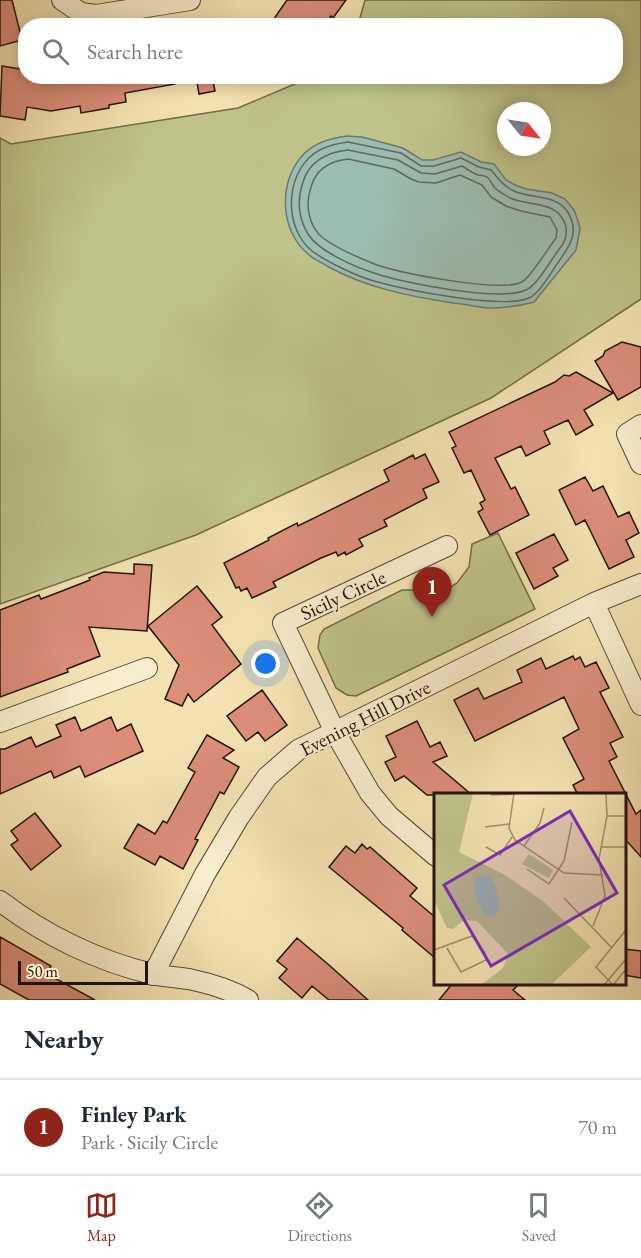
<!DOCTYPE html>
<html lang="en">
<head>
<meta charset="utf-8">
<style>
	:root { --surface:#fff; --page:#f6f6f7; --text:#1f2937; --muted:#747a83; --line:#e0e1e3; --accent:#8f2418 }
	body { margin:0; font-family:"EB Garamond",serif; background:var(--page); color:var(--text) }
	.compass { position:absolute; left:497px; top:102px; width:54px; height:54px; border-radius:50%; background:var(--surface); box-shadow:0 3px 15px #0003; rotate:120deg }
	.scale { position:absolute; left:18px; bottom:15px; width:130px; box-sizing:border-box; padding-left:6px; border:3px solid #24130c; border-top:0; font-size:16px; line-height:21px; white-space:nowrap; color:#24130c; -webkit-text-stroke:4px #f8edcd; paint-order:stroke }
	.you { position:absolute; left:266px; top:664px; width:21px; height:21px; margin:-15px; border:4px solid #fff; border-radius:50%; background:#1a73e8; box-shadow:0 0 0 9px #1a73e833 }
	.badge { display:grid; place-items:center; width:39px; height:39px; border-radius:50%; background:var(--accent); color:#fff; font-size:20px; font-weight:700 }
	.pin { position:absolute; translate:-50% -50px; filter:drop-shadow(0 2px 3px #0008) }
	.pin::after { content:''; position:absolute; top:32px; width:21px; height:18px; background:inherit; clip-path:polygon(0 0,100% 0,50% 100%) }
	.list { margin:0; padding:0; list-style:none }
	h2 { display:flex; justify-content:space-between; align-items:center; height:78px; margin:0; padding:0 24px; font-size:26px }
	h2 small { font-size:20px; font-weight:400; color:var(--muted) }
	.list li { display:grid; grid-template-columns:39px 1fr auto; gap:18px; align-items:center; box-sizing:border-box; height:96px; padding:0 24px; border-top:2px solid var(--line) }
	.list b { display:block; font-size:22px; white-space:nowrap }
	.list p { margin:0; font-size:20px; white-space:nowrap; color:var(--muted) }
	.list em { font-size:20px; font-style:normal; color:var(--muted) }
	.icon { flex:none; width:33px; height:33px; fill:none; stroke:currentColor; stroke-width:2; stroke-linecap:round; stroke-linejoin:round }
	.map { position:relative; flex:none; width:641px; height:1000px; overflow:hidden }
	.search { position:absolute; background:var(--surface); box-shadow:0 3px 15px #0003; left:18px; right:18px; top:18px; height:66px; display:flex; align-items:center; gap:15px; box-sizing:border-box; padding:0 21px; border-radius:24px; color:var(--muted); font-size:22px }
	.sheet { height:174px; background:var(--surface) }
	nav { display:flex; justify-content:space-around; align-items:center; box-sizing:border-box; height:84px; border-top:2px solid var(--line); background:var(--surface); font-size:16px; color:var(--muted) }
	nav a { display:grid; justify-items:center; gap:3px }
	nav .on { color:var(--accent) }
	.map>svg:first-child { display:block }
	.green { fill:#bfc38a; stroke:#726b4b; stroke-width:1.5; fill-rule:evenodd }
	.water { fill:#9cbdb1; stroke:#6c796f; stroke-width:1.5 }
	.lines { fill:none; stroke-linecap:round; stroke-linejoin:round }
	.shore { stroke:#60685e; stroke-width:1.5 }
	.building { fill:#dc8e79; stroke:#24130c; stroke-width:1.5 }
	.minor-casing { stroke:#584736; stroke-width:22 }
	.minor { stroke:#f8edcd; stroke-width:20 }
	.labels { text-anchor:middle; stroke-width:4.5; stroke-linejoin:round; paint-order:stroke }
	.street-label { font-size:20px; fill:#24130c; stroke:#f8edcd }
	.inset-road { fill:none; stroke:#a19070; stroke-width:1.5 }
	.view { fill:#7b2cbf; fill-opacity:0.15; stroke:#7b2cbf; stroke-width:3 }
	.inset-edge { fill:none; stroke:#24130c; stroke-width:3 }
</style>
</head>
<body>
<div class="map">
<svg width="641" height="1000" viewBox="0 0 641 1000">
	<rect width="100%" height="100%" fill="#f4e3b2"/>
	<filter id="stains"><feTurbulence type="fractalNoise" baseFrequency=".00333" numOctaves="4"/><feColorMatrix values="0 0 0 0 .2 0 0 0 0 .09 0 0 0 0 .02 0 0 0 .5 -.17"/></filter>
	<radialGradient id="worn" r=".72"><stop offset=".6" stop-color="#630" stop-opacity="0"/><stop offset="1" stop-color="#630" stop-opacity=".3"/></radialGradient>
	<path class="green" d="M365,0H641V299L491,398L196,535L0,604V138L11,144L238,108L311,77L616,76V26L358,25ZM506,111H542V147H506Z
		M498,533L535,609L356,696L347,695L336,688L318,648L320,635L324,629L402,590H439L449,588L457,583L469,567L472,544Z"/>
	<path class="water" d="M347,136L362,137L403,148L422,160H433L461,152L481,162L494,164L506,180L515,185L526,189L552,193L565,199L574,210L578,221L580,229L576,250L534,302C520,306 504,308 489,308C477,307 465,304 453,303C409,296 366,288 327,266C321,262 313,259 308,254C280,231 278,183 302,156C313,143 331,138 347,136Z"/>
	<g class="lines">
		<path class="shore" d="M348,142L401,153L421,166H434L461,158L479,167L491,170C498,178 503,186 514,191C531,199 555,194 567,211C581,232 569,247 557,264C550,274 542,290 531,297C507,311 402,289 374,281C356,276 327,262 312,251C286,230 285,184 307,160C317,148 333,144 348,142Z
			M348,150L398,160L421,173L435,174L462,166C467,169 472,173 478,175C479,175 486,176 487,177C490,179 492,185 495,188C499,192 505,195 510,198C531,207 559,200 566,227C567,235 565,242 560,248C552,258 537,286 526,290C500,302 402,283 374,273C355,267 318,251 308,234C298,218 297,199 303,182C309,161 328,152 348,150Z
			M348,159L394,169L411,179L419,182L436,183L460,175L482,185L491,197L506,206L521,211L550,217L557,230L556,238C549,247 530,278 522,282C500,293 401,273 377,265C359,258 338,249 323,238C308,226 305,204 311,187C316,169 330,161 348,159Z"/>
	</g>
	<path class="building" d="M0,0H12L22,40L0,46Z
		M287,0H346L333,18L331,16L324,26H269Z
		M2,66L26,70V76H174L175,84L125,93L126,102L109,105V108L81,113L80,106L51,111L27,107L25,120L0,116Z
		M196,76H212L215,91L199,94Z
		M622,342L641,347V387L618,400L595,361L603,356L605,351Z
		M576,372L613,393L584,410L593,425L576,435L568,420L544,431L550,444L526,456L521,446L495,458L511,489L515,487L529,515L490,535L478,512L483,509L480,503L485,500L471,470L464,473L452,448L456,446L449,432L555,382L564,375L569,376Z
		M425,454L439,482L423,489L427,498L384,520L387,526L359,539L363,546L346,555L345,552L338,556L336,552L321,558L273,582L276,587L252,598L247,588L241,591L239,587L236,588L224,563L269,540L268,538L297,523L298,526L389,481L384,470L413,455L415,459Z
		M585,477L593,491L603,486L618,517L629,512L639,533L626,540L634,557L609,569L585,520L576,525L559,490Z
		M554,534L568,560L553,568L558,576L534,589L516,553Z
		M134,564L152,565L147,631L89,627L100,656L67,669L68,672L0,697V610L39,595L41,599L62,591L90,580L89,578L104,572L134,574Z
		M197,586L222,617L212,625L241,664L194,702L188,694L182,706L165,699L179,665L148,626Z
		M573,656L575,660L580,657L585,667L596,662L609,688L600,692L623,737L610,743L617,757L609,761L636,814L641,810V857L624,838V795H578L573,785L584,779L563,738L579,729L564,697L475,741L454,700L478,688L484,699L522,682L517,670L541,658L546,669Z
		M262,690L287,725L265,741L258,732L246,741L227,716Z
		M75,717L81,731L111,717L117,731L131,724L143,751L85,777L80,766L54,778L51,771L0,794V749H5L31,737L36,747L61,736L56,725Z
		M417,721L430,747L440,742L447,756L433,762L472,795H427L404,776L395,781L385,762L396,757L386,736Z
		M207,735L234,750L223,758L239,767L224,794L220,792L195,839L198,840L183,869L160,856L155,865L124,848L138,824L155,834L163,821L167,823L195,772L188,768Z
		M35,813L61,846L31,870L11,845L18,840L11,831Z
		M362,844L367,849L370,847L417,888L410,896L435,917V958L402,930L403,928L329,867L346,846L355,853Z
		M0,937L51,966L47,974L95,1000H29L0,984Z
		M297,938L329,965L368,1000H329L312,986L302,998L279,978L287,969L277,961Z
		M624,949L641,951V978L624,975Z
		M452,984H519L513,990L525,1000H439Z"/>
	<g class="lines">
		<g class="minor-casing">
			<path id="minor" d="M62,0L81,13L96,15L190,0
				M641,425L627,434L641,464
				M594,603L641,705
				M0,722L147,668
				M436,856L389,816L370,793L335,732L283,623L447,546
				M0,901C44,935 98,961 152,974C165,977 179,977 193,980C212,984 231,990 248,1000
				M153,975L205,874L239,817L267,777L298,750L594,603L641,584"/>
		</g>
		<use href="#minor" class="minor"/>
	</g>
	<g class="labels">
		<g class="street-label">
			<text transform="translate(343 595) rotate(-25)" y="7">Sicily Circle</text>
			<text transform="translate(365 718) rotate(-27)" y="7">Evening Hill Drive</text>
		</g>
	</g>
	<g transform="translate(434 793)">
		<rect width="192" height="192" fill="#f4e3b2"/>
		<path d="M0,0H39L25,59L71,82L110,109L157,154L117,192H47L69,175L74,161L43,128L30,127L19,136L13,135L0,107ZM95,61L119,77L115,85L88,71Z" fill="#bfc38a"/>
		<path d="M46,82L56,83L63,97L66,115L59,123L50,121L42,103L40,87Z" fill="#9cbdb1"/>
		<path class="inset-road" d="M80,0L75,35L81,47L130,80L169,82M57,2L80,1M173,23H192M51,34L75,31M90,53L106,30L110,15M52,54L66,62L78,44M167,54H192M93,76L115,91L130,68L138,29M130,105L178,155M159,133L171,103L165,66L173,23L172,0M0,157L38,143L51,160L52,167L27,179L13,155M170,192L192,166M179,192L162,174L192,137M179,192L192,176"/>
		<path class="view" d="M136,18L183,100L57,173L10,92Z"/>
		<rect width="192" height="192" class="inset-edge"/>
	</g>
	<rect width="100%" height="100%" filter="url(#stains)"/>
	<rect width="100%" height="100%" fill="url(#worn)"/>
</svg>
<svg class="compass" viewBox="-18 -18 36 36"><path d="M0-13l5 13h-10z" fill="#e53935"/><path d="M0 13l5-13h-10z" fill="#747a83"/></svg>
<div class="scale">50 m</div>
<div class="you"></div>
<div class="pin badge" style="left:432px;top:617px">1</div>
<div class="search"><svg class="icon" aria-label="search" viewBox="0 0 24 24"><circle cx="10" cy="10" r="6"/><path d="M15 15l6 6"/></svg>Search here</div>
</div>
<section class="sheet">
<h2>Nearby<small></small></h2>
<ul class="list">
<li><span class="badge">1</span><div><b>Finley Park</b><p>Park · Sicily Circle</p></div><em>70 m</em></li>
</ul>
</section>
<nav>
<a class="on"><svg class="icon" aria-label="map" viewBox="0 0 24 24"><path d="M3 6l6-2 6 2 6-2v14l-6 2-6-2-6 2zM9 4v14M15 6v14"/></svg>Map</a>
<a><svg class="icon" aria-label="directions" viewBox="0 0 24 24"><path d="M12 3l9 9-9 9-9-9zM9 14v-3h6M13 9l2 2-2 2"/></svg>Directions</a>
<a><svg class="icon" aria-label="saved" viewBox="0 0 24 24"><path d="M7 4h10v16l-5-4-5 4z"/></svg>Saved</a>
</nav>
</body>
</html>
